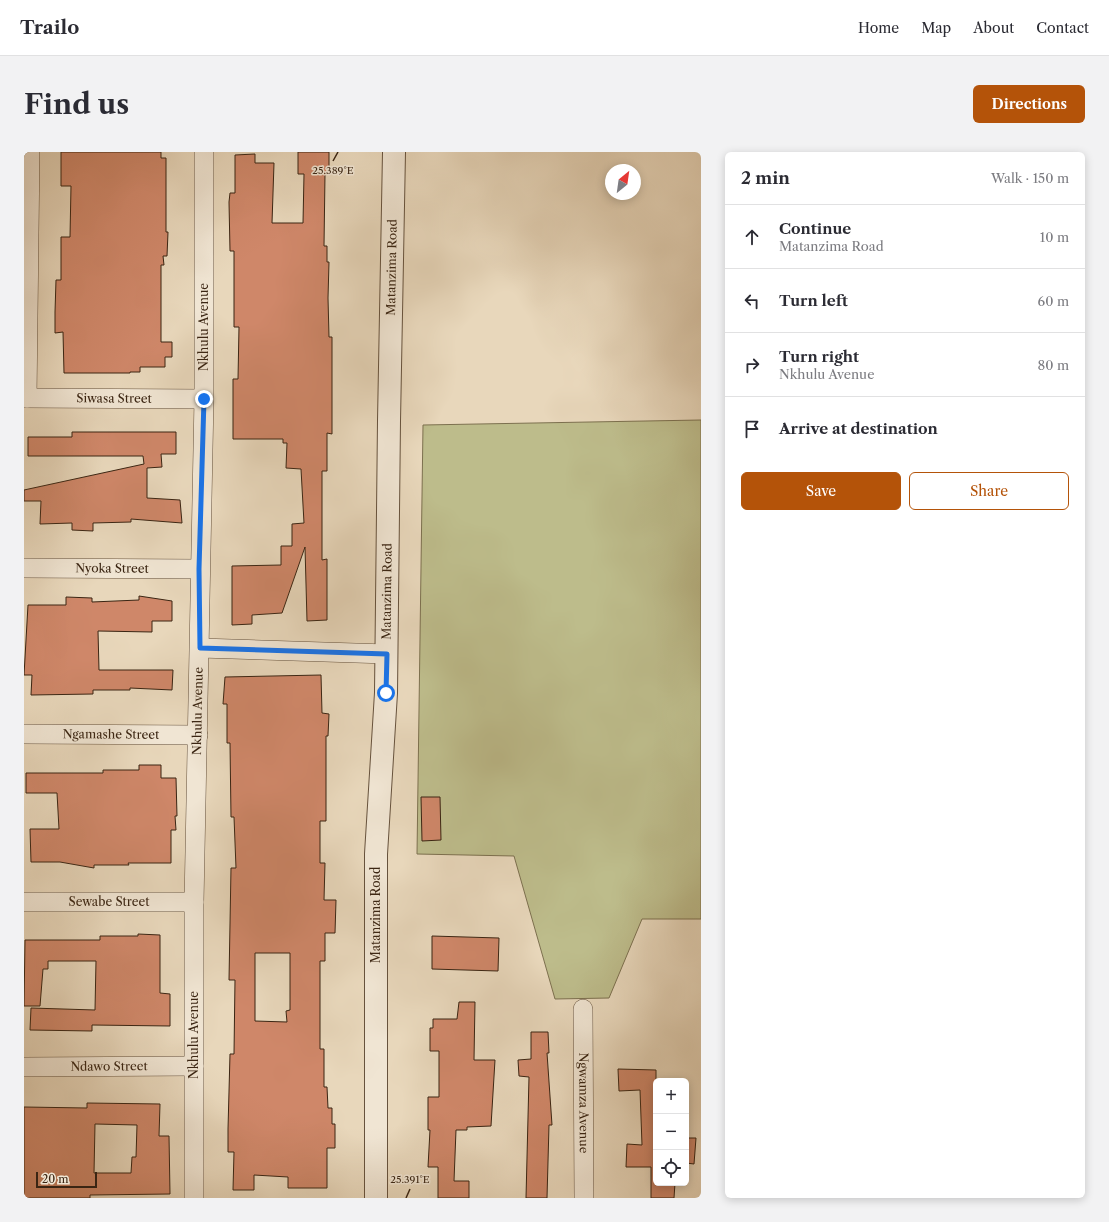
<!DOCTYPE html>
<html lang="en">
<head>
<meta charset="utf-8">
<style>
	:root { --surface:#fff; --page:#f2f2f3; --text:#2b2b33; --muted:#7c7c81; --line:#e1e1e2; --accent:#b45309 }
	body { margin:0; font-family:"Libre Caslon Text",serif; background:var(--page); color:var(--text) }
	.controls { position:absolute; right:12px; bottom:12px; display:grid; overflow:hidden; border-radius:6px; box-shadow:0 2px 10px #0003 }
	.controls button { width:36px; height:36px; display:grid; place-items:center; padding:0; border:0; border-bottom:1px solid var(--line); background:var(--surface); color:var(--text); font:20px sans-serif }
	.compass { position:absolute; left:581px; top:12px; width:36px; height:36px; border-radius:50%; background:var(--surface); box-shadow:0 2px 10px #0003; rotate:29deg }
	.scale { position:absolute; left:12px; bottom:10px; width:61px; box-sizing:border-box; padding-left:4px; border:2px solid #3a2513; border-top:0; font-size:11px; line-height:14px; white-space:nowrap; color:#3a2513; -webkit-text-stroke:3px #f0e5d3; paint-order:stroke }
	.stop { position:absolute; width:12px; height:12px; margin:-9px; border:3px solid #1a73e8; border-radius:50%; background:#fff }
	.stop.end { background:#1a73e8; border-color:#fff; box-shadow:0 1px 4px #0008 }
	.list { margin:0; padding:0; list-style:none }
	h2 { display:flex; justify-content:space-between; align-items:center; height:52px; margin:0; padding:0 16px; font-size:17px }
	h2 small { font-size:13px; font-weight:400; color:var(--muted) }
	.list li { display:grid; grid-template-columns:26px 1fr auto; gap:12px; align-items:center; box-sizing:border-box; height:64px; padding:0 16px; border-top:1px solid var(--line) }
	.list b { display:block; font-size:15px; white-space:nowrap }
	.list p { margin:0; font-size:13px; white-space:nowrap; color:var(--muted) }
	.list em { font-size:13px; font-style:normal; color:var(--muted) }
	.actions { display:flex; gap:8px; padding:12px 16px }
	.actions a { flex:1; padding:9px 0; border:1px solid var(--accent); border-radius:6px; text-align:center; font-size:14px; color:var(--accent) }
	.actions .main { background:var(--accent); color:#fff }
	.icon { flex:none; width:22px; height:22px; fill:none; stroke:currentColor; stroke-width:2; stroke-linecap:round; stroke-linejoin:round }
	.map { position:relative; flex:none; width:677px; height:1046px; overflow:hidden; border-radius:6px }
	header { display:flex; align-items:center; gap:24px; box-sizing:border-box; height:56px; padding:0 20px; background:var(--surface); border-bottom:1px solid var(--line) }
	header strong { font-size:19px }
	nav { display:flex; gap:22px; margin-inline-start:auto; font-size:14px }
	.intro { display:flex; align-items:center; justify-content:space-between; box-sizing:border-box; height:96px; padding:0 24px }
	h1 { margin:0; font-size:28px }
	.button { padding:10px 18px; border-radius:6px; background:var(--accent); color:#fff; font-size:14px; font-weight:700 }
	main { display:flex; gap:24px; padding:0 24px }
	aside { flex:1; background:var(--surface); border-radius:6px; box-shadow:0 2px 10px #0003 }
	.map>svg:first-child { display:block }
	.green { fill:#bdbc8b; stroke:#7c704f }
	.building { fill:#cf8769; stroke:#3a2513; fill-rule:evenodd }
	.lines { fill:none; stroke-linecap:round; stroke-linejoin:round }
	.minor-casing { stroke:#66523d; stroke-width:20 }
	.tertiary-casing { stroke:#66523d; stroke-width:24 }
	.minor { stroke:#f0e5d3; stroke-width:19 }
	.tertiary { stroke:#f0e5d3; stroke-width:22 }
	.route { stroke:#1a73e8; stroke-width:5 }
	.ticks { fill:none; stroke:#3a2513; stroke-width:1.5 }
	.labels { text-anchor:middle; stroke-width:3; stroke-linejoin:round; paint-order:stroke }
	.street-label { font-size:12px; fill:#3a2513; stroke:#f0e5d3 }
	.ticks-label { font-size:10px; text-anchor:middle; fill:#3a2513; stroke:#f0e5d3; stroke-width:3; stroke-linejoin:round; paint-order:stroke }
</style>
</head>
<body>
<header>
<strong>Trailo</strong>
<nav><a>Home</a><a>Map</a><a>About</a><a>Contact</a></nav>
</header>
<div class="intro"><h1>Find us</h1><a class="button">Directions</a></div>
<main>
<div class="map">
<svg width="677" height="1046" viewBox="0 0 677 1046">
	<rect width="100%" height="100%" fill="#e8d7bb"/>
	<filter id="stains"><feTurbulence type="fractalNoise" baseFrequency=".005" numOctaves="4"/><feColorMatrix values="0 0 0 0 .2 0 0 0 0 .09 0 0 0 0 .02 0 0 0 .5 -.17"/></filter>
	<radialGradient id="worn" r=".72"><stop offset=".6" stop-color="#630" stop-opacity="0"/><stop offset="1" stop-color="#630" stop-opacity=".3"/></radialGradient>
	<path class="green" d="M677,268V767H618L585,846L531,847L490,704L393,702L399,273Z"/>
	<path class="building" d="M37,0H137V6H142V80H144L143,104H139L140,113H137V190H148V205H141V215H116V220H106V221H40L39,180L31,181V160L32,128H37V85H46L47,34H37Z
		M274,0H305V22H301L300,94H303V110H305L304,146L305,185H308V282L303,281V319H298V408L303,407V468L283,469L281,395L258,461L228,463V472L208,473V414L257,413V394H268V372L280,371L277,317L262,316L263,291H259V287H209V227H214L215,175H210V99H206L205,50L206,41H211V3L231,2V11H250L248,71H279L280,22H274Z
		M48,280H152V302H137L138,315L123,316V346L156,348L158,371L107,367V370L69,371V379L48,378V371L16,372L17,349H0V338L120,312L119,304H4V285H48Z
		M115,444L148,449V469H128V480L74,479L75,518H149L148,538L106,536V538H69V542L7,543L8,523H0L4,453H42V445L68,446V450L115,448Z
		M297,523L298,561L305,562L304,584H302V669H296V711H301L300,748H312L311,781H301V809H296V897H300V935H303L304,956H308V972H311V996H303V1036H264V1025L230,1023V1038H209L210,1000H204V977L206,902H210L211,828H205L207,716H212L210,665H207L206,591H203V552H199L201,525ZM231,801H266V858L262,859L263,870L231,869Z
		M115,613H137V626H152L153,664H151L152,678H147V711H104L105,713H70V716L36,710H7L6,677H35L33,641H2V621H79V618H115Z
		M397,645H416L417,688L398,689Z
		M114,782L136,783V841L146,842V874L68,873V879L6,878L7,856L71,858L72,809H24V817H19L16,854H0L1,788H76V784H114Z
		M408,784L475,786L474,819L408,817Z
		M435,850H451L450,908H471L467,974L443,975V978H432L430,1029H445V1046H414V1015H404L406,978H404V945H415V899H406V876H409V867H433Z
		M507,880H524L525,901H523L528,973H525L523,1046H502L505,925L495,924L494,908L507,907Z
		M594,917L632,918V1031H651L650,1046H627V1015H602L603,992L618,993L616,938L595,939Z
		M63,951L136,952L135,984H145L146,1042L66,1043V1046H0V955L63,956ZM71,972L113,973L112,1005H108L107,1021H70Z
		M662,986H672L670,1012L662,1011Z"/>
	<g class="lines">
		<g class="minor-casing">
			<g id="minor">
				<path id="s1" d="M0,246L180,247"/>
				<path d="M3,246L6,0"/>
				<path id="s2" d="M0,416L175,417"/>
				<path d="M176,496L363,502"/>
				<path id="s3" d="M0,582L174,583"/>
				<path id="s4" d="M0,750H170"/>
				<path id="s5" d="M559,857L560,1046"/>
				<path id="s6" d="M0,915L170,914"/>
				<path id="s7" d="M170,1046V750L180,247V0"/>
			</g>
		</g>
		<g class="tertiary-casing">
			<g id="tertiary">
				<path id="s8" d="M352,1046V702L362,541L365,269L370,0"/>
			</g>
		</g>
		<use href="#minor" class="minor"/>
		<use href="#tertiary" class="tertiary"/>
	</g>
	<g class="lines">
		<path class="route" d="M180,247L175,417L176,496L363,502L362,541"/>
	</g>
	<path class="ticks" d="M309,9L314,0M382,1046L386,1037"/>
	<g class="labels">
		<g class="street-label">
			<text dy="4" stroke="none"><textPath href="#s8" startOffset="931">Matanzima Road</textPath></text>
			<text transform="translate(180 175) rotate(-90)" y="4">Nkhulu Avenue</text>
			<text dy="4" stroke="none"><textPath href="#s1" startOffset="90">Siwasa Street</textPath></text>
			<text dy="4" stroke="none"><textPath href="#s2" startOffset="88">Nyoka Street</textPath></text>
			<text dy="4" stroke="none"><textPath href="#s8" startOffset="607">Matanzima Road</textPath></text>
			<text dy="4" stroke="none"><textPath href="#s7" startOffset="487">Nkhulu Avenue</textPath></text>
			<text dy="4" stroke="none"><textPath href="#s3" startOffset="87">Ngamashe Street</textPath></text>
			<text dy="4" stroke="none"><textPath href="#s4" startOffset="85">Sewabe Street</textPath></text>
			<text transform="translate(352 763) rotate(-90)" y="4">Matanzima Road</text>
			<text transform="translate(170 883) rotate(-90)" y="4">Nkhulu Avenue</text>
			<text dy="4" stroke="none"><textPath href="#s6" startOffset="85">Ndawo Street</textPath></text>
			<text dy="4" stroke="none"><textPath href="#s5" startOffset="94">Ngwamza Avenue</textPath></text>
		</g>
	</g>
	<g class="ticks-label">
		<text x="309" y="22">25.389°E</text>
		<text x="386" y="1031">25.391°E</text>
	</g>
	<rect width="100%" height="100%" filter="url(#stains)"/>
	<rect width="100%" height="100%" fill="url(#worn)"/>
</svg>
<div class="controls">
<button>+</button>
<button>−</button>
<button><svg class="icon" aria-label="locate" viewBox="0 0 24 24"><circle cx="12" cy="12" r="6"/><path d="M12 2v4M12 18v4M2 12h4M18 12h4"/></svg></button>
</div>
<svg class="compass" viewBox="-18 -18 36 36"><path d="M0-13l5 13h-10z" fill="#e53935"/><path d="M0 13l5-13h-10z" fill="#7c7c81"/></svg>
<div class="scale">20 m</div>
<div class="stop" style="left:362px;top:541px"></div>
<div class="stop end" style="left:180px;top:247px"></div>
</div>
<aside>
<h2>2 min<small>Walk · 150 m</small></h2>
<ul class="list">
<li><svg class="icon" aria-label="ahead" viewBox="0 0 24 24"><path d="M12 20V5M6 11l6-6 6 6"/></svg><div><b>Continue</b><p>Matanzima Road</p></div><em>10 m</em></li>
<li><svg class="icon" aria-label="left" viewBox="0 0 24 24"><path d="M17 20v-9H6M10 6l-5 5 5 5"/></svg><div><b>Turn left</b></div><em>60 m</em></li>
<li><svg class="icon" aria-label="right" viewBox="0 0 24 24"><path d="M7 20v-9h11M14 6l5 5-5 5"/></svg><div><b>Turn right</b><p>Nkhulu Avenue</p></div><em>80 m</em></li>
<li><svg class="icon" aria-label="arrive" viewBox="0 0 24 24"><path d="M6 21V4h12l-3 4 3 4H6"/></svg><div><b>Arrive at destination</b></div></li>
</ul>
<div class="actions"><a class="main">Save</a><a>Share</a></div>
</aside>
</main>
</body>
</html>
